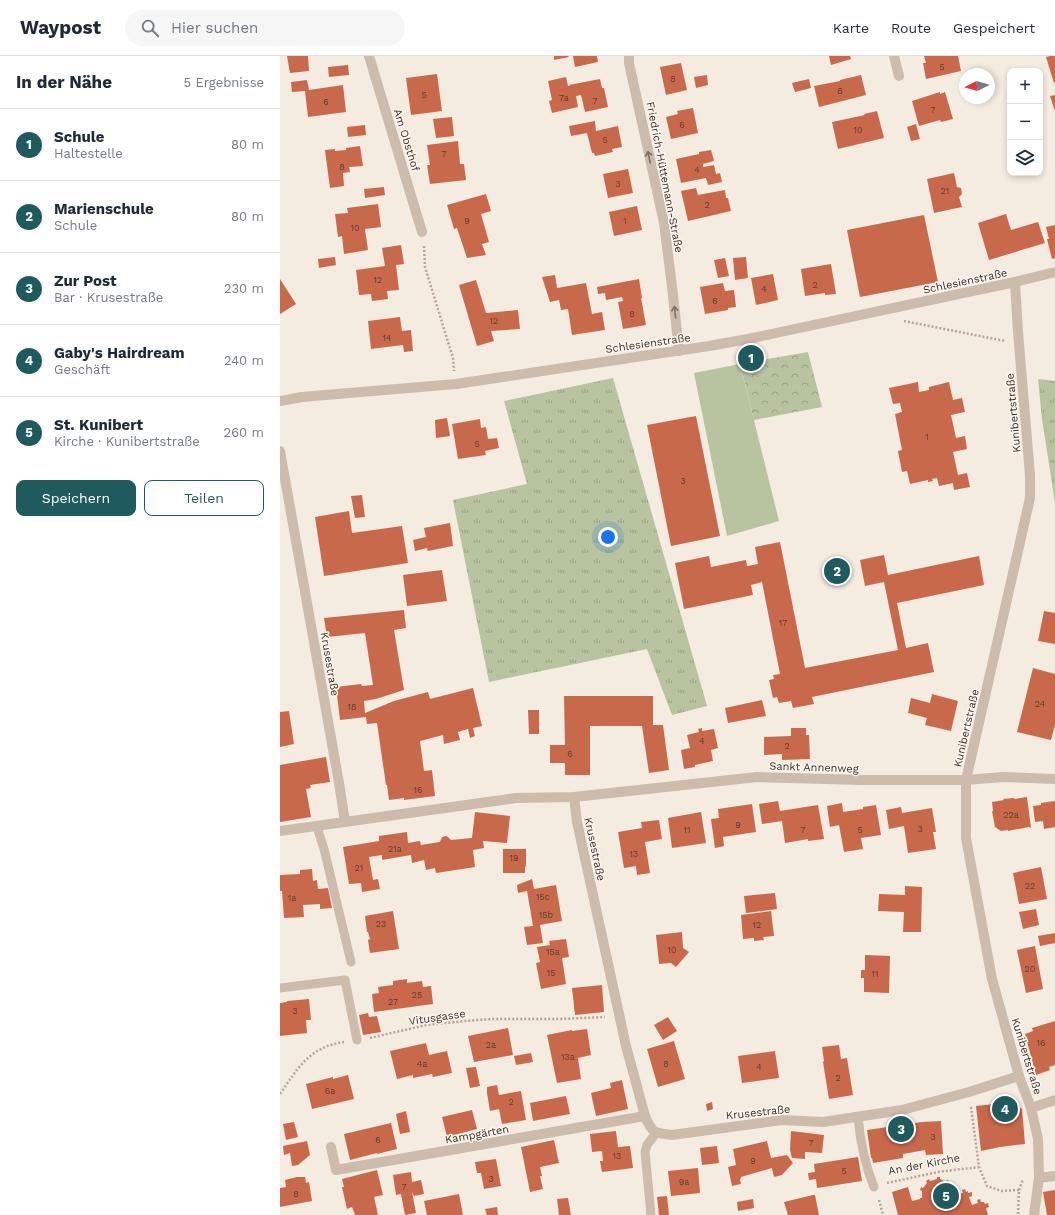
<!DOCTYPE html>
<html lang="de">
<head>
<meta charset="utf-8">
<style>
	:root { --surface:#fff; --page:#f6f6f7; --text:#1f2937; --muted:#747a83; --line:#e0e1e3; --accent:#1f5a5e }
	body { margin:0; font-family:"Work Sans",sans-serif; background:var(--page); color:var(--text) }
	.controls { position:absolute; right:12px; top:12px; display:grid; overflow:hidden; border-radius:8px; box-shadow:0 2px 6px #0003 }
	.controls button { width:36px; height:36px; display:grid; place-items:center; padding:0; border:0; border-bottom:1px solid var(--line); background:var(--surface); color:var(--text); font:20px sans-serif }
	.compass { position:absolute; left:679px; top:12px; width:36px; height:36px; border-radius:50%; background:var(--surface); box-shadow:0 2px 6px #0003; rotate:265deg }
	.you { position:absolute; left:328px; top:481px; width:14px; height:14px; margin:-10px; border:3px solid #fff; border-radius:50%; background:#1a73e8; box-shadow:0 0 0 6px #1a73e833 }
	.badge { display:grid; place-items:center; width:26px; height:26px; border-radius:50%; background:var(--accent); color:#fff; font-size:13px; font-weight:700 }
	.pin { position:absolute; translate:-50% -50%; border:2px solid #fff; box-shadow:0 1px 4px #0006 }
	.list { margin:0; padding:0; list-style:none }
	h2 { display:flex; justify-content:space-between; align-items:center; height:52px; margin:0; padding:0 16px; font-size:17px }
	h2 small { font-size:13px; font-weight:400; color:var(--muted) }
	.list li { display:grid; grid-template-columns:26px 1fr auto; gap:12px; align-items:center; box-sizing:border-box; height:72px; padding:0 16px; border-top:1px solid var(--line) }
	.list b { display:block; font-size:15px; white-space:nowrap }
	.list p { margin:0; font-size:13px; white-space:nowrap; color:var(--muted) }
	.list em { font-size:13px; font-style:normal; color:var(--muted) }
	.actions { display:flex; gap:8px; padding:12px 16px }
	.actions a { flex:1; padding:9px 0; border:1px solid var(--accent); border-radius:8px; text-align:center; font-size:14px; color:var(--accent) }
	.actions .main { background:var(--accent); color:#fff }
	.icon { flex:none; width:22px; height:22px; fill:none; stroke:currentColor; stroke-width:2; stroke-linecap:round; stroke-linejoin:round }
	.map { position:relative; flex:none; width:775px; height:1159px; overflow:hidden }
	header { display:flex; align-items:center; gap:24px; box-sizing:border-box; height:56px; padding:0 20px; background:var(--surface); border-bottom:1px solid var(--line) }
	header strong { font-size:19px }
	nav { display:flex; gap:22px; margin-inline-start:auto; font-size:14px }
	.search { width:280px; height:36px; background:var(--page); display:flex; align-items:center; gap:10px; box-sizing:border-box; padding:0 14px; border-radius:22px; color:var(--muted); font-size:15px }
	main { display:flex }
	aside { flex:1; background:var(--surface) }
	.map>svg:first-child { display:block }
	.grass { fill:url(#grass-tufts) }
	.park { fill:url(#park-crowns) }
	.pitch { fill:#b8c4a0 }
	.building { fill:#c8694b }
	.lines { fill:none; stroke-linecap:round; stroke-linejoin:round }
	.path { stroke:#b9a596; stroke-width:2.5; stroke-dasharray:2 2; stroke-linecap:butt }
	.service { stroke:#cdbbac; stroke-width:9 }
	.minor { stroke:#cdbbac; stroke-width:10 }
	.oneway { stroke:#7d6f65 }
	.labels { text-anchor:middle; stroke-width:3; stroke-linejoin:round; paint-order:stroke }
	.number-label { font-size:9px; fill:#5e3e33 }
	.street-label { font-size:11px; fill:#3b302b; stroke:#fbf5ee }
</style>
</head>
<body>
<header>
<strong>Waypost</strong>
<div class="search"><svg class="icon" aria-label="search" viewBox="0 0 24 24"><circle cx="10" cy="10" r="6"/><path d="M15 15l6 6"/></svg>Hier suchen</div>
<nav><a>Karte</a><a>Route</a><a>Gespeichert</a></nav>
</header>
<main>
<aside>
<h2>In der Nähe<small>5 Ergebnisse</small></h2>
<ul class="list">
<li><span class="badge">1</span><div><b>Schule</b><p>Haltestelle</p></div><em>80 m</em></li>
<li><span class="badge">2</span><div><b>Marienschule</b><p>Schule</p></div><em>80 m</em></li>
<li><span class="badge">3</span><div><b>Zur Post</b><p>Bar · Krusestraße</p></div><em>230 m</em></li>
<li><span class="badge">4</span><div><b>Gaby's Hairdream</b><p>Geschäft</p></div><em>240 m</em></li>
<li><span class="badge">5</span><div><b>St. Kunibert</b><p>Kirche · Kunibertstraße</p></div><em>260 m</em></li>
</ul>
<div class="actions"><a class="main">Speichern</a><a>Teilen</a></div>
</aside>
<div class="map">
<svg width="775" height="1159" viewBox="0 0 775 1159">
	<defs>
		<pattern id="grass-tufts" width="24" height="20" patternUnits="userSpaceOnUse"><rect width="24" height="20" fill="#b8c4a0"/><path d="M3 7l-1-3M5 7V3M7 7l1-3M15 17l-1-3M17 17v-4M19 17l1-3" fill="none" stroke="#97a083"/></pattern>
		<pattern id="park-crowns" width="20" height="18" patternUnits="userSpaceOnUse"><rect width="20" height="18" fill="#b8c4a0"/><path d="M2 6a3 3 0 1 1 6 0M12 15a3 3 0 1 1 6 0" fill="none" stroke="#97a083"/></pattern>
	</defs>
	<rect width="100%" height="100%" fill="#f4ebe1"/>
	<path class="grass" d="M333,322L427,650L392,659L367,593L209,626L173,444L247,428L224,345Z
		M758,323L775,325V447L762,363Z"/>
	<path class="park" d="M528,296L542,351L474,364L460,308Z"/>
	<path class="pitch" d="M460,308L499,465L447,480L414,317Z"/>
	<path class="building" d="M7,0H28L29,15L10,17Z
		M274,0H288L289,1L274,4Z
		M293,0H317L318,6L295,11Z
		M549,0H570L571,3L551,9Z
		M644,0H678L681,15L646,23L643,7H646Z
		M770,0H775V26L774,27L766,1Z
		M401,7L407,34L386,39L380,11Z
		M68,9L69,19L49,21L48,11Z
		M157,18L162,55L131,59L126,22Z
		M427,19L428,29L416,32L414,21Z
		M581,19L586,39L539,51L534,30L560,25V24Z
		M286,21L288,30H290L289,29L320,23L322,32H324L328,51L305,56L301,39L296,40L298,51L272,57L269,45L272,44L268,25Z
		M529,23L531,32L515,36L512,27Z
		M27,24L29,34L63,29L66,56L28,61L25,35L12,36L11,26Z
		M660,36V38L665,36L673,63L661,66L660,64L639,70L632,45Z
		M775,39V55L770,40Z
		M413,52L418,77L391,83L386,61L398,58L397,55Z
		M597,55L604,82L558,93L552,66L585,59L584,58Z
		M172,61L174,80L156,82L153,63Z
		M315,65L316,75L338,70L342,91L332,93L333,96L315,100L314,97H312L307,77L291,80L289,70Z
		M636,68L640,83L631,85L627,71Z
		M85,69L86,79L68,81L67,71Z
		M178,85L180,108H184L186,124L150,128L147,109H150L147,89Z
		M80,90L83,110L69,111L70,116L63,117L64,130L50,132L45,94L55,93V95L66,94V92Z
		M431,94L434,105L423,108V111L434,109L436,118L440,117L442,126L428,129L426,122L401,127L396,103L419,98V96Z
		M348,113L353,137L328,142L323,118Z
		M674,117L677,131L681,132L682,138L679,141L682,151L654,157L647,123Z
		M104,131L105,139L85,142L84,133Z
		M416,132L418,139L445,134L446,142H448L451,155L408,165L401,135Z
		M206,138L211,155L201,158L209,186L202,188L206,199L187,202L177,172L174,173L167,149Z
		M98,148L101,171L85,173L88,194L64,198L62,180L58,181L55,158L68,157L67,152Z
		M357,150L362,174L334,180L329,156Z
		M726,158L731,174L758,166L765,187L709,204L698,167Z
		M644,159L658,226L580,241L567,174Z
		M775,169V202L772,203L767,183H769L766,171Z
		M121,189L124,208L116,209L119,234L107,235L108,243L92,245L91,238L79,239L76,214L105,210L102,192Z
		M55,201L56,209L39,212L38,203Z
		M466,201L468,222L455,224L453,202Z
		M445,202L449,220L438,222L434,204Z
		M551,208L556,238L545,239V237L525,240L521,213Z
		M493,218L498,244L476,249L471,222Z
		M275,219L277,232L306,227L312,258L322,256L325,274L292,279L288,253L281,254L279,244L270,246L262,221Z
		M0,223L16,248L0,258Z
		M359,223L362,242H361L366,269L343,273L338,246L343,245L342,241L326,244L325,237L318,238L317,231Z
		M196,224L206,257L238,254L240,273L211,275L214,285L197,290L179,229Z
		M443,227L445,235L454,234L456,251L448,252V254L425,258L420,231Z
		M120,261L122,275L131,274L133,295L124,296L123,289L91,293L88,265Z
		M638,326L639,336L649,334V331L669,326L673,344L682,342L685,356L671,359L676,382L685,380L687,393L673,396L678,419L687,417L690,431L674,434L673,427L659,430L657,422L652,423L653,425L648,426V424L630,428L627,415L622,416L618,395L622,394L615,358L622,356L620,347L613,348L609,332Z
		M416,360L440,480L391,490L367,369Z
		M167,362L170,380L156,382L155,364Z
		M200,363L201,372L206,371L208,383L217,382L219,392L205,395L206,399L178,403L172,368Z
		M82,439L85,461L75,462L71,440Z
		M69,455L72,477L122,470L128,507L44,520L35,461Z
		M170,467L173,490L148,495L147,492L135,495L133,484L146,481L144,472Z
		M500,486L525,612L618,594L604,526L585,530L580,504L604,499L608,519L699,500L704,529L617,547L626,592L648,587L654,616L532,641L534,648L513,652L511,645L499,647L497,641L493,642L489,624L494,623L493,619L500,618L482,526L471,529L473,539L404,553L395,507L429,500L431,511L466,504L467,510L478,508L475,491Z
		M162,514L167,545L127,550L123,519Z
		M124,554L126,572L114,574L124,634L96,643L84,645L85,657L114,645L148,636L150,643L193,632L202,670L193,672L195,680L190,682L188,673L178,676L180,684L164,688L163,679L140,685L144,715L152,714L155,740L124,744V742L109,744L107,729H106L97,667L87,668L86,661L60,664L56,631L81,628L82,630L93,629L85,577L47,581L44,562Z
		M764,555L775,557V588L758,585Z
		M753,612L775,618V669L771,684L737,676Z
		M652,638L678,645L671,675L645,669L647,662L628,657L631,642L650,647Z
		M284,640H373V669H383L389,714L369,717L362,670H310V719H285V707H270V689H285Z
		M482,644L486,660L448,667L445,652Z
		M248,654H259V678H249Z
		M9,655L14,688L0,691V656Z
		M422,672V675L434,673L438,692L431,694L433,705L415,709V711L404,713L401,694L410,692L407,679L419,676L418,673Z
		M511,672H526V679H529L530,703L502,704V698L484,699V681L511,680Z
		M46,701L50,726L30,729L31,732L26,733L31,761L0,766V709Z
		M747,741L751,772L749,771L728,775V774L721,775L715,771L712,755H713L712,746L724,744L723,743L734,742V743Z
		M498,745L500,755L538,749L544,783L528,785V783L505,787L502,765L482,768L479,748Z
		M775,745V771L764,773L763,765L755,766L753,750L761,749V747Z
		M562,747L563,756L583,753V751L596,749L601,779L581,782L583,793L564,796L559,769L550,771L547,750Z
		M472,748L476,776L443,781L444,790L435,792L431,763L439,762L438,753Z
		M621,751L622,757L652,752L656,776H653L656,793L628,797L624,770L609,773L606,754Z
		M195,756L230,760L227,787L203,785L204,792L193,794L195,811L156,817L155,812L146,814L144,804L132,807L131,799L102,804V799L89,801L93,824L98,823L100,833L82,836L81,827L69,828L63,791L99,785V780L127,776L128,787L140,785L141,789L160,786L162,781L166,780L168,781L171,784L192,782Z
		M421,756L426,787L392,792L388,762Z
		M379,764L382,783L365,786L370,817L357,819L356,810L344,812L338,776L362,772L361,766Z
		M223,793H246V810L245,811V817H223Z
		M761,811L767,843L739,848L733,817Z
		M32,813L33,825L37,824L38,833L48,832L52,852L40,853V848L23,849L24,861L4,862L2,835H0V819L20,818V814Z
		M252,823L254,833L276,829L282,865L260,869L263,887L247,889L244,871L253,870L250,852L247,835L238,837L237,829Z
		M625,830L642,831L641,876H623L624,856L598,855L599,838L625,839Z
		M495,837L497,853L466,857L464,840Z
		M756,853L759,869L743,873L739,856Z
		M113,855L119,893L90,897L88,884L90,883L88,876H87L85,860Z
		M491,855L494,880L483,881L484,884L474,885V882L463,883L461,859Z
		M402,876L403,892L409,896L396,911L391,907L379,908L376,879Z
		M775,877V887L760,890L758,880Z
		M286,883L289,901L282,902L286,928L261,933L256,907L260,906L257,891L270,889L269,885Z
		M755,890L763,933L746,937L737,894Z
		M585,899L610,900L609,937L584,936V922H581V914H585Z
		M127,923V927L142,925L143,931L151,930L153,948L94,956L92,938L99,937L98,931L113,929V925Z
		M322,929L324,956L295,959L292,932Z
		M29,943L31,964H26L27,977L0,980V947L7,946V945Z
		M88,957L89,961L97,960L101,976L83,979L79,959Z
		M388,961L397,975L383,984L374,969Z
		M775,965V1009L769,1011L770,1014L756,1019L745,978L753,975L752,972Z
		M228,972L233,999L194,1006L188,980Z
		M307,973L311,999L298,1002L301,1023L277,1027L267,979L292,974V975Z
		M394,985L405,1023L378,1031L367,993Z
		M146,987L149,999L167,995L172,1017L153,1021L152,1018L133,1022V1019L117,1023L110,995Z
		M559,989L561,1003L567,1002L573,1039L549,1043L543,1006L544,1005L542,991Z
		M495,995L499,1022L462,1027L458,1000Z
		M251,997L253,1006L236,1009L234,1000Z
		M196,1011L200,1030L190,1032L186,1012Z
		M68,1019L74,1043L32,1053L26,1028L53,1021V1023Z
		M342,1024L348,1053L316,1060L311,1037L331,1032L330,1027Z
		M217,1029L219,1039L241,1035L246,1064L222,1068L219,1053L210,1055L207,1037V1031Z
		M286,1040L290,1058L253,1065L250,1047Z
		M432,1046L433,1053L427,1055L426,1048Z
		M733,1046L742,1053L745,1088L720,1091L701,1095L696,1050Z
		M192,1054L197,1073L167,1081L162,1061Z
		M126,1055L130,1076L120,1078L116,1058Z
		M661,1065L663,1098L646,1099L645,1094L623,1098V1102L593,1107L592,1102H591L587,1074L642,1066Z
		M14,1066L18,1081L6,1084L3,1068Z
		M111,1067L117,1093L97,1098V1097L70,1104L64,1078Z
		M336,1075L338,1091L350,1090L353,1112L322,1116L320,1105H323L322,1095L312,1096L310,1078Z
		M511,1075L544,1079L542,1097L525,1096V1103L512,1102L510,1094Z
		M274,1084L279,1107L260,1111L262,1120H260L263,1133L250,1136L241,1091Z
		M27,1085L30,1099L18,1109L12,1110L10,1097L4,1099L3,1090Z
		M487,1085L491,1102L507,1099L513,1107L502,1119L494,1121L492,1112L461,1121V1122L460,1123L461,1128L452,1130L448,1111L456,1109L453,1093Z
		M437,1090L439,1107L422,1109L420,1092Z
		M578,1101L582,1125L537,1132L536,1123L529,1124L528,1117L535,1116L534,1108Z
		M216,1103L221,1130L204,1133L201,1117H197L195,1106Z
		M418,1112L420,1137L391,1140L388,1115Z
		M97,1114L103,1139L94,1141L98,1159H75L72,1151L67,1153L62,1131H64L62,1123Z
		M131,1116L132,1126L141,1124L144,1138L134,1140L132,1136L136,1157L125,1159L121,1138L116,1139L113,1119Z
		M17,1121H25L26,1127L29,1126L32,1145L0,1151V1132L6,1131L5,1124Z
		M657,1121H660V1123L666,1126L667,1124L670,1126L669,1128L672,1133H674L675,1136H673L674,1139L683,1137L682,1134L685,1133L686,1136L688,1135V1137L692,1136V1140L689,1141L692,1149L698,1147L697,1144L700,1143L701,1146H704L705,1148L708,1147L709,1151L706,1152L708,1159H618L612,1136L628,1131L632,1145L640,1143V1142H642V1135L640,1134L641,1131L643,1132L647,1127L646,1125L649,1123L650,1125L657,1123Z
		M775,1134V1159H767L763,1136Z
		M179,1138L183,1159H147L144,1145Z
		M533,1139H535L539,1159H508L504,1146Z
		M387,1140L389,1159H379L377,1141Z
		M288,1142L291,1159H279L277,1143Z
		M473,1143L474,1152L458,1155L457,1146Z
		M217,1151L218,1159H207L205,1153Z"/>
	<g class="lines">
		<path class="path" d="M144,190L145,211L173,302L174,315
			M624,265L725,285
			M90,982L146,969L185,965L212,963H280L325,961
			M0,1038C18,1012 29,991 64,986
			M691,1051L699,1111L707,1130L722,1135L739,1134L738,1159
			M607,1127L658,1116L699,1111
			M739,1134L743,1123
			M599,1144L603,1159"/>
		<path class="service" d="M37,771L44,793L71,906
			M0,932L65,924L77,984
			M578,1061C580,1084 585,1109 594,1131
			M371,1159L365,1096L367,1089L376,1077"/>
		<path class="minor" d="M89,0L142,176
			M349,0V7L384,167L392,230L399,295
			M614,0L619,20
			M735,226L738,276L750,419V442L686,724V782L712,923L739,1020L751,1052L758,1083L759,1122L754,1159
			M0,345L22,341L176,328L429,290L468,283L735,226L775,216
			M0,395L59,727L65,766
			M294,741L297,766L346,990L365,1060C372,1077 374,1077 392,1079L502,1064L543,1066L622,1054L689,1036L739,1020
			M0,775L236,742L294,741L477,721L582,724H686L723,721L775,723
			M751,1052L775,1044
			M51,1091L56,1114L365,1060
			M759,1122L775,1120"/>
	</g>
	<defs><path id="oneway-shaft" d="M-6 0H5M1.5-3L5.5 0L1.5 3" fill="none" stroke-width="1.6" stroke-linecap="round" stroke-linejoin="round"/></defs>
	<g class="oneway">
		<use href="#oneway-shaft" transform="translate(369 101) rotate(-102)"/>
		<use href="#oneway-shaft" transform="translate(395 256) rotate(-96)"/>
	</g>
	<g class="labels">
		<g class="number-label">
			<text x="662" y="14">5</text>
			<text x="393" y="26">8</text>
			<text x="560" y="38">8</text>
			<text x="144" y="42">5</text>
			<text x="284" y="45">7a</text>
			<text x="315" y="48">7</text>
			<text x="46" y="49">6</text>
			<text x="653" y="57">7</text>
			<text x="402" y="72">6</text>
			<text x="578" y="77">10</text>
			<text x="325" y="87">5</text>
			<text x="164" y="101">7</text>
			<text x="62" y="114">8</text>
			<text x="417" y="117">4</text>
			<text x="338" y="131">3</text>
			<text x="665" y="138">21</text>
			<text x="427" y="152">2</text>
			<text x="187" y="168">9</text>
			<text x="345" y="168">1</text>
			<text x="75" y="175">10</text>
			<text x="98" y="227">12</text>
			<text x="535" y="232">2</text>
			<text x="484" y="236">4</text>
			<text x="435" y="248">6</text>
			<text x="352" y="261">8</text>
			<text x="214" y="268">12</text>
			<text x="107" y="285">14</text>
			<text x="647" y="384">1</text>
			<text x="197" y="391">5</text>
			<text x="403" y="428">3</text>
			<text x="503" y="570">17</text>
			<text x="760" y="651">24</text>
			<text x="72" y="654">18</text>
			<text x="422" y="688">4</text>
			<text x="507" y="693">2</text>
			<text x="290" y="701">6</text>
			<text x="138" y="737">16</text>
			<text x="731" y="762">22a</text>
			<text x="458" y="772">9</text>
			<text x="640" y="776">3</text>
			<text x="407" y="777">11</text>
			<text x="523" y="777">7</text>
			<text x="580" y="777">5</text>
			<text x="115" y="796">21a</text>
			<text x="354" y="801">13</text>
			<text x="234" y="805">19</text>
			<text x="79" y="815">21</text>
			<text x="750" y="833">22</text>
			<text x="263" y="844">15c</text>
			<text x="12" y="845">1a</text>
			<text x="266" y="862">15b</text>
			<text x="101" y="871">23</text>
			<text x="477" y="872">12</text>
			<text x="392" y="897">10</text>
			<text x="273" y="899">15a</text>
			<text x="750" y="916">20</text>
			<text x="271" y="920">15</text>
			<text x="595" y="921">11</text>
			<text x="137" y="942">25</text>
			<text x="113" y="949">27</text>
			<text x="15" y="958">3</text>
			<text x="761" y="990">16</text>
			<text x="211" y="992">2a</text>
			<text x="288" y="1004">13a</text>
			<text x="142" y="1011">4a</text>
			<text x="386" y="1011">8</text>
			<text x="479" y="1014">4</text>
			<text x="558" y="1025">2</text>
			<text x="50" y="1038">6a</text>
			<text x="231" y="1049">2</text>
			<text x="653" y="1084">3</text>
			<text x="98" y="1087">6</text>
			<text x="531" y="1090">7</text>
			<text x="337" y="1103">13</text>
			<text x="473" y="1108">9</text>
			<text x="564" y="1118">5</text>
			<text x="211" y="1126">3</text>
			<text x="404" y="1129">9a</text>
			<text x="124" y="1134">7</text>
			<text x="16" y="1141">8</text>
		</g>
		<g class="street-label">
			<text transform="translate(127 84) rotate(73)" y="4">Am Obsthof</text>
			<text transform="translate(385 121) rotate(79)" y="4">Friedrich-Hüttemann-Straße</text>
			<text transform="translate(685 225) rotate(-12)" y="4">Schlesienstraße</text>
			<text transform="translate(368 287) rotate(-8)" y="4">Schlesienstraße</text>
			<text transform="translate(733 357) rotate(-95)" y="4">Kunibertstraße</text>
			<text transform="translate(50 608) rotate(80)" y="4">Krusestraße</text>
			<text transform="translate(686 672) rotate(-77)" y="4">Kunibertstraße</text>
			<text transform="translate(534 711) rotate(2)" y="4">Sankt Annenweg</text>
			<text transform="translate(315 793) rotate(78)" y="4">Krusestraße</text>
			<text transform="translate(157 961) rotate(-8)" y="4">Vitusgasse</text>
			<text transform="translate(747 1000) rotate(73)" y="4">Kunibertstraße</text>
			<text transform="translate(478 1056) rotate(-6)" y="4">Krusestraße</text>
			<text transform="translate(197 1078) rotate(-10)" y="4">Kampgärten</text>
			<text transform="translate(644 1108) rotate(-11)" y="4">An der Kirche</text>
		</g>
	</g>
</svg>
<div class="controls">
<button>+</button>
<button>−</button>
<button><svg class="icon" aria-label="layers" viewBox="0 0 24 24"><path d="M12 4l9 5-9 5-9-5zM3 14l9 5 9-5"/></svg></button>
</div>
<svg class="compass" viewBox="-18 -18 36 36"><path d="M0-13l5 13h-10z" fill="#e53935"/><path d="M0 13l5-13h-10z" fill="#747a83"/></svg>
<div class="you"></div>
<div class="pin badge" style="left:471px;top:302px">1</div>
<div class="pin badge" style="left:557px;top:515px">2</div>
<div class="pin badge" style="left:621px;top:1073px">3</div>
<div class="pin badge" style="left:725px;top:1053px">4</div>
<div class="pin badge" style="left:666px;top:1140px">5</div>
</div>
</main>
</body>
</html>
